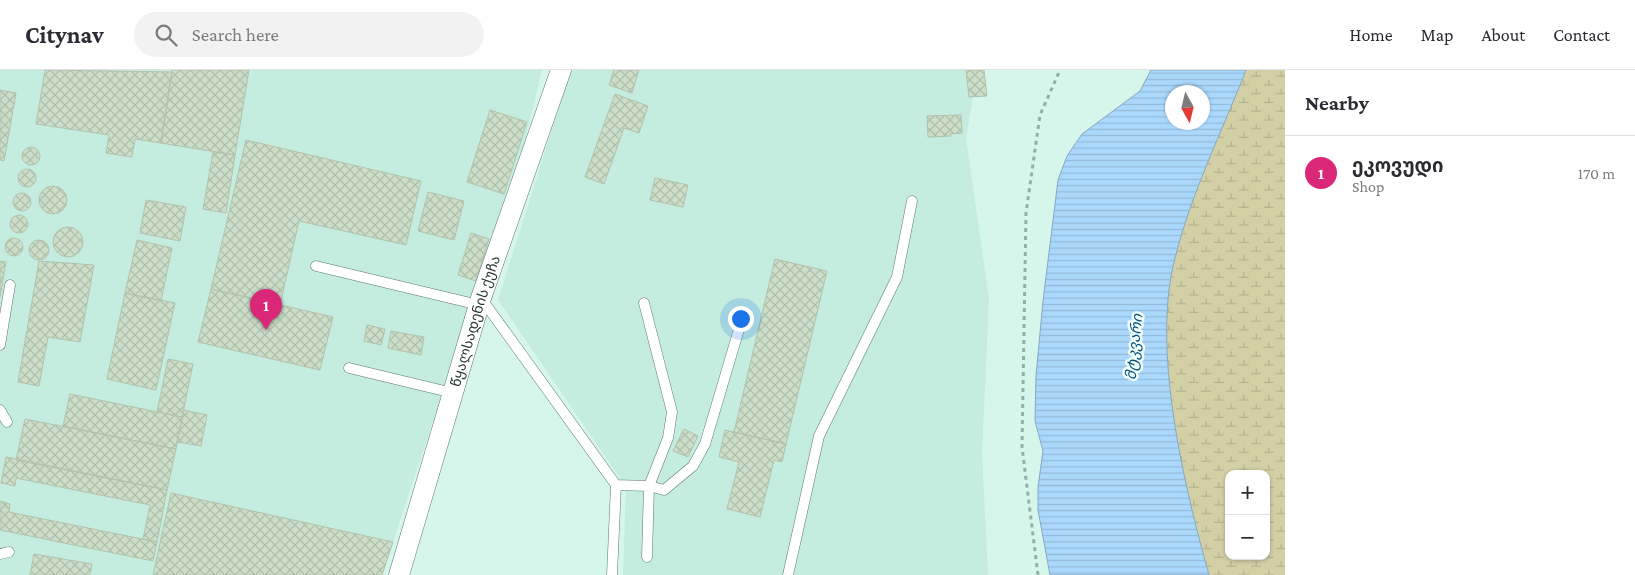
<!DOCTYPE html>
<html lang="en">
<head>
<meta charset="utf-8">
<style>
	:root { --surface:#fff; --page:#f2f2f3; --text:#2b2b33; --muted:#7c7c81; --line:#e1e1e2; --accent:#db2777 }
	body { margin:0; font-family:"Crimson Pro","Noto Sans Georgian",serif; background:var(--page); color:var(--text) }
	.controls { position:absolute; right:15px; bottom:15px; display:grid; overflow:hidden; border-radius:10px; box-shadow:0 1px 4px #0004 }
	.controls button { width:45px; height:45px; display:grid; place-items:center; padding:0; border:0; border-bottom:1px solid var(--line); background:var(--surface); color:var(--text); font:25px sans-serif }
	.compass { position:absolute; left:1165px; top:15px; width:45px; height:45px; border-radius:50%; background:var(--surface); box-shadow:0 1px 4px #0004; rotate:172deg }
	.you { position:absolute; left:740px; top:248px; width:18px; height:18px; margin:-12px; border:4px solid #fff; border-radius:50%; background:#1a73e8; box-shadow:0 0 0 8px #1a73e833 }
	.badge { display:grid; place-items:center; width:32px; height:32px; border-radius:50%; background:var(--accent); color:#fff; font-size:16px; font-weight:700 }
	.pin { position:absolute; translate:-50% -41px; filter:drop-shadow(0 1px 2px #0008) }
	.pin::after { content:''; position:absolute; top:26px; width:18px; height:15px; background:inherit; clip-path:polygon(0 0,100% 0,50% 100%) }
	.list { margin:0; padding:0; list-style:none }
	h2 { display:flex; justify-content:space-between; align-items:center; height:65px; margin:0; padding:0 20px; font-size:21px }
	h2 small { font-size:16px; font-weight:400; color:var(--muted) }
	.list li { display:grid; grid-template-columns:32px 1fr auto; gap:15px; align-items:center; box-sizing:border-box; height:75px; padding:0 20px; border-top:1px solid var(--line) }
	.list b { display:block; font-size:19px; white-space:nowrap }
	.list p { margin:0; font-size:16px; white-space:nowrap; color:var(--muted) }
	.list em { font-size:16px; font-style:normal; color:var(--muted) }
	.icon { flex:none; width:28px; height:28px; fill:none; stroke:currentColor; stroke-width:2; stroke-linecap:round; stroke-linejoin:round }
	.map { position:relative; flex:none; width:1285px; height:505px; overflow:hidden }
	header { display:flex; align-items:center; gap:30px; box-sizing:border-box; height:70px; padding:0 25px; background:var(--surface); border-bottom:1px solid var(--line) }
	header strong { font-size:24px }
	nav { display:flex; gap:28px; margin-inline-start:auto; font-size:18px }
	.search { width:350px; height:45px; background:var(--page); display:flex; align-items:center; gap:12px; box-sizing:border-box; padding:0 18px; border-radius:28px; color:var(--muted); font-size:19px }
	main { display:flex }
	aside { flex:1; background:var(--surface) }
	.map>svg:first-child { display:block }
	.built { fill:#c4ecdf }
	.wetland { fill:url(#wetland-marsh); fill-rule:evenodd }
	.water { fill:url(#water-rules); stroke:#85a8c1; fill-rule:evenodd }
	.building { fill:url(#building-cross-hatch); stroke:#b1c3ad }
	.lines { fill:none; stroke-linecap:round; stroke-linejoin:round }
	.service-casing { stroke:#5c7870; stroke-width:11 }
	.minor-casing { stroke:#5c7870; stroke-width:21 }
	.path { stroke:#95aea5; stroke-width:3; stroke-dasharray:4 4; stroke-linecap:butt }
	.service { stroke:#fff; stroke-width:10 }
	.minor { stroke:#fff; stroke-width:20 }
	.labels { text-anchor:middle; stroke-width:5; stroke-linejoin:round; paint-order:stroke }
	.street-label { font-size:14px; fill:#2c3834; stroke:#f1fefa }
	.water-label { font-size:15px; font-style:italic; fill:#05527f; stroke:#f1fefa }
</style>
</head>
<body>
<header>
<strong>Citynav</strong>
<div class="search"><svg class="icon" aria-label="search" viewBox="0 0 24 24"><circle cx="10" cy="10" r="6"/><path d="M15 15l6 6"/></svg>Search here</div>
<nav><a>Home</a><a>Map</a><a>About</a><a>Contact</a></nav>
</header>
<main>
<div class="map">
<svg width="1285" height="505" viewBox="0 0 1285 505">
	<defs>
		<pattern id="wetland-marsh" width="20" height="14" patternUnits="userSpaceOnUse" patternTransform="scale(1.25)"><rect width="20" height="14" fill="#d3d0a6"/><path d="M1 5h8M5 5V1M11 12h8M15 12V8" fill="none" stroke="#b5b390"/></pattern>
		<pattern id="water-rules" width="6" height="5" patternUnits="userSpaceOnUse" patternTransform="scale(1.25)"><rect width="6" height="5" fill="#abd8fd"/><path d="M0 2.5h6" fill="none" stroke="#93bad9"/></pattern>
		<pattern id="building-cross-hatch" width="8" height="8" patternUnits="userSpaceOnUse" patternTransform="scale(1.25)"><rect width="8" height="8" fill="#ccdec8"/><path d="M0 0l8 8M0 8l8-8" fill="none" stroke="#afbfac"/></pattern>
	</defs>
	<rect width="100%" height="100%" fill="#d6f6eb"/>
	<path class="built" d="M0,0H542L523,79L382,505H0Z
		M571,0H984L987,26L973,27L966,68L989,229L982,383L988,505H623L626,417L498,230Z"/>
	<path class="wetland" d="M1246,0H1285V505H1209C1184,415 1151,279 1175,188C1191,123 1221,61 1246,0ZM1229,404H1266V486H1229Z"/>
	<path class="water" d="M1151,0H1246C1222,62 1191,123 1175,188C1151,279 1184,415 1209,505H1050L1038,440V417L1043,381L1035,351L1036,306L1043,231L1058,110L1067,86L1082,64L1140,21ZM1172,22H1202V52H1172Z"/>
	<path class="building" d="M45,0L172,2L161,73L135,69L132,87L106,83L109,65L36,54Z
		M172,0H249L235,85L161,73Z
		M614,0H639L632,23L609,15Z
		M966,0H984L987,26L969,27Z
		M0,20L16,23L4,91L0,90Z
		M615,24L648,36L639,63L624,58L604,114L585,107Z
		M490,40L527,52L504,124L467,112Z
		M961,45L962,63L950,64L951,66L928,67L927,46Z
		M246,70L421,111L406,175L299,151L280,235L211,219Z
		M22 86a9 9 0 1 1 18 0a9 9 0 1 1-18 0Z
		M213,82L235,85L226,143L203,139Z
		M18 108a9 9 0 1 1 18 0a9 9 0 1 1-18 0Z
		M655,108L688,115L683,137L650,130Z
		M39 130a14 14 0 1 1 28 0a14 14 0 1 1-28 0Z
		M428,122L464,131L454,170L418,161Z
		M13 132a9 9 0 1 1 18 0a9 9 0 1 1-18 0Z
		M146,130L186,137L180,171L140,163Z
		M10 154a9 9 0 1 1 18 0a9 9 0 1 1-18 0Z
		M53 172a15 15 0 1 1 30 0a15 15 0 1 1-30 0Z
		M471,163L489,169L476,211L458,205Z
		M5 177a9 9 0 1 1 18 0a9 9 0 1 1-18 0Z
		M137,170L172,178L161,231L125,223Z
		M29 180a10 10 0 1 1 20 0a10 10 0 1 1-20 0Z
		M775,189L827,201L786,374L734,362Z
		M0,191L6,192L0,227Z
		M39,191L94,195L80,272L48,267L39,316L18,312Z
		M211,219L333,247L320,300L198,272Z
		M125,223L175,233L156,320L107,309Z
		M367,255L385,259L381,275L364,271Z
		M391,261L424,267L421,285L388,278Z
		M168,289L193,294L182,347L157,342Z
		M70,324L182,347L176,379L63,356Z
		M184,340L207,345L201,376L177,372Z
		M25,349L176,379L167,420L16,390Z
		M684,359L698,366L688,387L673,381Z
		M725,360L786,374L782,392L774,390L760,447L727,439L739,392L719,387Z
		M6,387L167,420L157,472L143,469L150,435L16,408L15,416L1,413Z
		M171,423L393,472L382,505H153Z
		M0,431L10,434L9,442L157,472L153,491L0,460Z
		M34,484L92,494L90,505H30Z"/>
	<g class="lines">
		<g class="service-casing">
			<path id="service" d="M316,196L479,235
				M481,228L616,415L612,505
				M0,275L10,215
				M349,298L453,323
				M0,340L7,352
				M616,415L649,416L668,368L672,342L644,233
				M0,484L9,482
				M647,487L649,416L664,420L693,396L705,374L742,249
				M788,505L819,366L897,207L912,131"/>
		</g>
		<g class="minor-casing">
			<g id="minor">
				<path id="s1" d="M399,505L481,228L561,0"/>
			</g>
		</g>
		<path class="path" d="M1038,505L1022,377L1026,143L1040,45L1060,0"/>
		<use href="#service" class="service"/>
		<use href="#minor" class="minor"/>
	</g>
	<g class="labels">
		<g class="street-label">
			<text dy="5" stroke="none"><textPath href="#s1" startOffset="265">წყალსადენის ქუჩა</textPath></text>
		</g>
		<g class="water-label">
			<text transform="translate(1134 277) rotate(-84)" y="5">მტკვარი</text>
		</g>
	</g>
</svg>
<div class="controls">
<button>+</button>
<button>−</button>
</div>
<svg class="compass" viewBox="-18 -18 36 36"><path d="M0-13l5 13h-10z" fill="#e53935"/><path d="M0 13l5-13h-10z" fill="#7c7c81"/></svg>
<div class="you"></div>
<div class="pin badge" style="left:266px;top:260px">1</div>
</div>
<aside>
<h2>Nearby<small></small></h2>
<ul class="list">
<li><span class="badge">1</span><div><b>ეკოვუდი</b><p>Shop</p></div><em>170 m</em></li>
</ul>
</aside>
</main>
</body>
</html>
